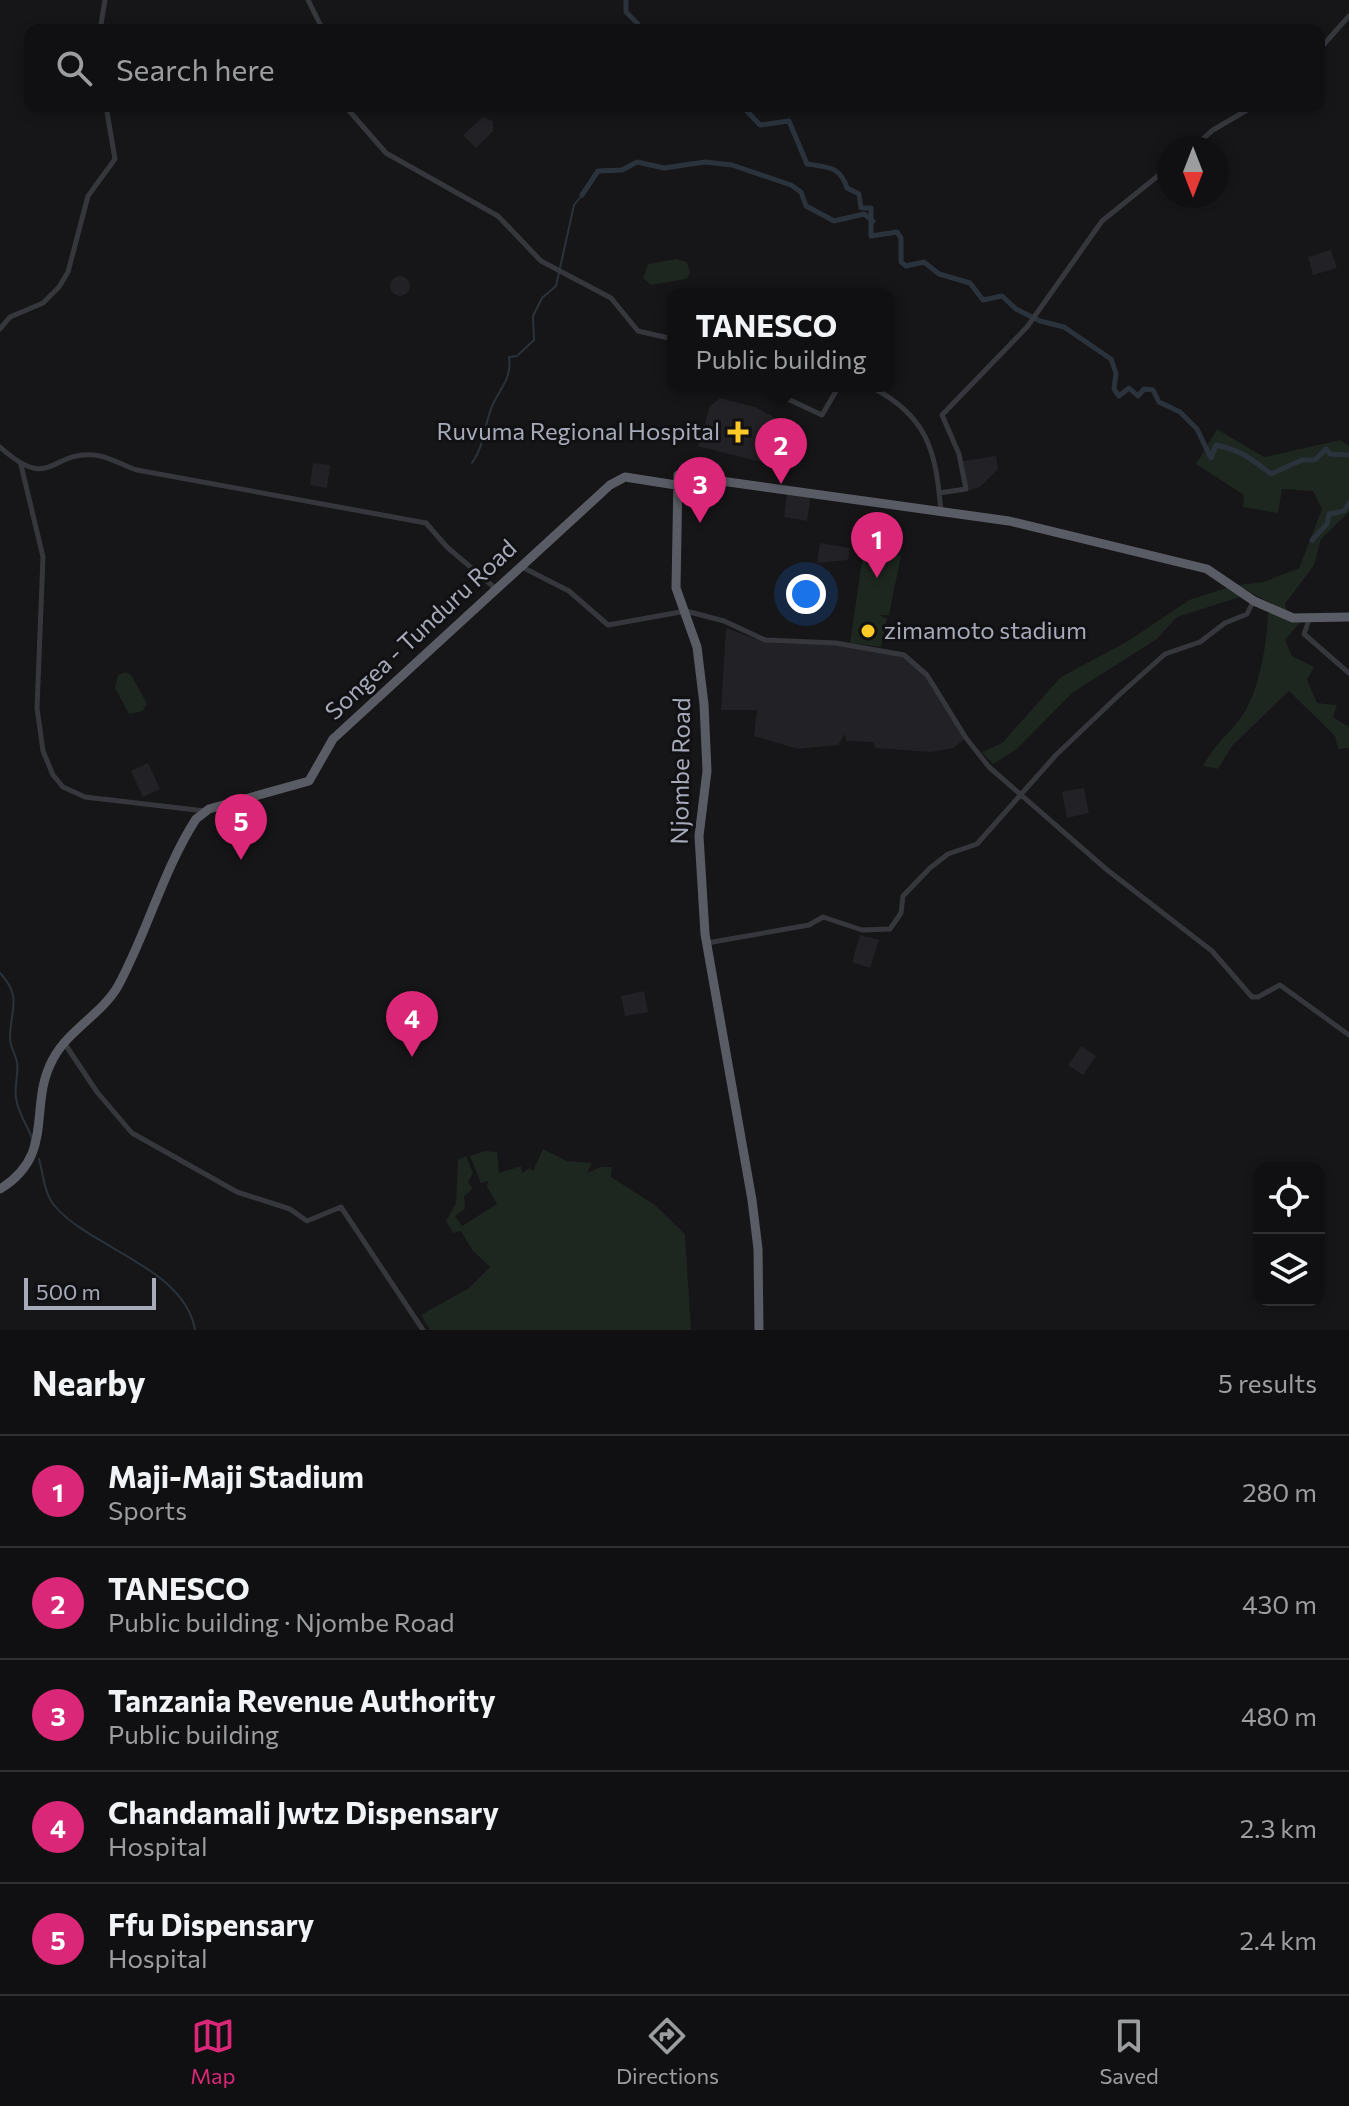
<!DOCTYPE html>
<html lang="en">
<head>
<meta charset="utf-8">
<style>
	:root { --surface:#101012; --page:#1e1e20; --text:#f1f3f6; --muted:#9c9d9f; --line:#303032; --accent:#db2777 }
	body { margin:0; font-family:Commissioner,sans-serif; background:var(--page); color:var(--text) }
	.controls { position:absolute; right:24px; bottom:24px; display:grid; overflow:hidden; border-radius:16px; box-shadow:0 4px 12px #0003 }
	.controls button { width:72px; height:72px; display:grid; place-items:center; padding:0; border:0; border-bottom:2px solid var(--line); background:var(--surface); color:var(--text); font:40px sans-serif }
	.compass { position:absolute; left:1157px; top:136px; width:72px; height:72px; border-radius:50%; background:var(--surface); box-shadow:0 4px 12px #0003; rotate:180deg }
	.scale { position:absolute; left:24px; bottom:20px; width:132px; box-sizing:border-box; padding-left:8px; border:4px solid #a6aab9; border-top:0; font-size:22px; line-height:28px; white-space:nowrap; color:#a6aab9; -webkit-text-stroke:6px #111013; paint-order:stroke }
	.you { position:absolute; left:806px; top:594px; width:28px; height:28px; margin:-20px; border:6px solid #fff; border-radius:50%; background:#1a73e8; box-shadow:0 0 0 12px #1a73e833 }
	.badge { display:grid; place-items:center; width:52px; height:52px; border-radius:50%; background:var(--accent); color:#fff; font-size:26px; font-weight:700 }
	.pin { position:absolute; translate:-50% -66px; filter:drop-shadow(0 2px 4px #0008) }
	.pin::after { content:''; position:absolute; top:42px; width:28px; height:24px; background:inherit; clip-path:polygon(0 0,100% 0,50% 100%) }
	.popup { position:absolute; left:667px; top:288px; width:228px; height:104px; box-sizing:border-box; display:grid; place-content:center; border-radius:16px; background:var(--surface); filter:drop-shadow(0 2px 6px #0005); font-size:26px; white-space:nowrap; color:var(--muted) }
	.popup b { font-size:30px; color:var(--text) }
	.popup::after { content:''; position:absolute; left:50%; top:100%; margin-left:-16px; border:16px solid transparent; border-top-color:var(--surface) }
	.list { margin:0; padding:0; list-style:none }
	h2 { display:flex; justify-content:space-between; align-items:center; height:104px; margin:0; padding:0 32px; font-size:34px }
	h2 small { font-size:26px; font-weight:400; color:var(--muted) }
	.list li { display:grid; grid-template-columns:52px 1fr auto; gap:24px; align-items:center; box-sizing:border-box; height:112px; padding:0 32px; border-top:2px solid var(--line) }
	.list b { display:block; font-size:30px; white-space:nowrap }
	.list p { margin:0; font-size:26px; white-space:nowrap; color:var(--muted) }
	.list em { font-size:26px; font-style:normal; color:var(--muted) }
	.icon { flex:none; width:44px; height:44px; fill:none; stroke:currentColor; stroke-width:2; stroke-linecap:round; stroke-linejoin:round }
	.map { position:relative; flex:none; width:1349px; height:1330px; overflow:hidden }
	.search { position:absolute; background:var(--surface); box-shadow:0 4px 12px #0003; left:24px; right:24px; top:24px; height:88px; display:flex; align-items:center; gap:20px; box-sizing:border-box; padding:0 28px; border-radius:16px; color:var(--muted); font-size:30px }
	.sheet { height:664px; background:var(--surface) }
	nav { display:flex; justify-content:space-around; align-items:center; box-sizing:border-box; height:112px; border-top:2px solid var(--line); background:var(--surface); font-size:22px; color:var(--muted) }
	nav a { display:grid; justify-items:center; gap:4px }
	nav .on { color:var(--accent) }
	.map>svg:first-child { display:block }
	.built { fill:#222125 }
	.green { fill:#1d261f }
	.lines { fill:none; stroke-linecap:round; stroke-linejoin:round }
	.stream { stroke:#2a333c; stroke-width:2 }
	.river { stroke:#2a333c; stroke-width:5 }
	.tertiary { stroke:#36373d; stroke-width:5 }
	.trunk { stroke:#5a5c65; stroke-width:9 }
	.poi-dot { fill:#ffc926; stroke:#111013; stroke-width:3 }
	.labels { text-anchor:middle; stroke-width:6; stroke-linejoin:round; paint-order:stroke }
	.poi-label { font-size:24px; fill:#a6aab9; stroke:#111013; text-anchor:end }
	.street-label { font-size:24px; fill:#a6aab9; stroke:#111013 }
</style>
</head>
<body>
<div class="map">
<svg width="1349" height="1330" viewBox="0 0 1349 1330">
	<rect width="100%" height="100%" fill="#161518"/>
	<path class="built" d="M483,117L493,121V131L476,148L463,135Z
		M1331,250L1337,268L1313,275L1308,257Z
		M390 286a10 10 0 1 1 20 0a10 10 0 1 1-20 0Z
		M720,398L755,407L775,418L769,464L698,446L710,406Z
		M996,456L998,469L980,487L967,491L963,461Z
		M313,463L330,465L327,488L310,485Z
		M787,494L811,495L807,521L784,517Z
		M820,543L850,548L848,560L817,563Z
		M726,628L767,643L847,645L900,655L914,663L935,688L966,738L953,748L931,752L876,748L873,742L846,741L845,734L838,745L798,749L754,736L757,710H721Z
		M148,763L160,789L143,797L131,771Z
		M1084,788L1089,813L1067,818L1062,792Z
		M860,935L879,940L870,968L852,962Z
		M644,991L648,1012L625,1016L621,996Z
		M1081,1046L1096,1056L1083,1075L1068,1065Z"/>
	<path class="green" d="M676,259L687,262L690,273L687,279L651,285L643,278L648,264Z
		M1217,429L1264,457L1340,440L1349,446V512L1321,539L1314,565L1285,604L1287,612L1237,585L1264,582L1299,568L1322,509L1313,491L1282,489L1278,513L1243,507L1244,495L1196,464Z
		M864,547L901,556L889,615H879L887,619L881,647L850,643Z
		M1229,587L1243,596L1177,617L1157,639L1072,693L1017,749L993,764L982,752L1002,743L1061,677L1128,641L1189,600Z
		M1268,611L1303,619L1285,640L1292,656L1314,667L1307,680L1317,703L1337,705L1333,717L1349,727V748L1338,749L1335,736L1289,691L1232,746L1218,769L1203,766C1213,746 1229,734 1242,716C1259,692 1268,639 1268,611Z
		M126,672L132,676L147,704L143,711L129,714L115,688L118,675Z
		M543,1149L567,1161L592,1163L587,1173L601,1167H612L611,1177L655,1205L685,1234L691,1330H430L421,1315L469,1288L490,1267L472,1250L461,1231L453,1233L446,1221L456,1203L458,1160L466,1156L473,1173L468,1182L473,1189L464,1196L465,1209L455,1216L462,1226L497,1204L487,1187L488,1181L481,1183L470,1156L485,1151L497,1152L499,1173L521,1166L522,1173L530,1168L533,1171Z"/>
	<g class="lines">
		<path class="stream" d="M472,463C485,445 484,424 493,404C501,387 512,378 509,357L517,356L534,340L533,316L542,298L556,286L574,205L582,195
			M0,973C23,998 10,1009 10,1038C10,1047 15,1053 17,1062C19,1071 14,1088 16,1098C18,1113 27,1125 32,1138L31,1146
			M39,1159C43,1173 44,1193 54,1205C87,1247 185,1267 195,1330"/>
		<path class="river" d="M626,0V12L638,24L637,30
			M742,106L760,125L789,121L807,164C825,167 840,165 847,188L859,194L861,208H871V236L897,232L901,238V262L906,266L924,262L939,274L970,283L983,300L1002,296L1016,309L1040,321L1064,327L1111,359L1116,373L1114,389L1119,396L1129,388L1138,396L1144,389L1153,390L1159,402L1180,412L1197,429L1211,458L1216,445C1243,451 1251,459 1271,474L1302,460H1315L1326,449L1330,454L1349,455
			M582,195L598,171L622,170L637,162L664,168L705,162L732,165L791,185L801,192L806,206L834,221L864,214L873,221
			M1312,540L1327,524L1329,514L1344,511L1349,503"/>
		<path class="tertiary" d="M308,0L323,30
			M100,30L105,0
			M1319,50L1349,16
			M345,106L386,153L498,216L541,261L611,298L638,331L673,339
			M1192,148L1213,130L1254,106
			M0,329L10,317L43,303L59,287L68,272L88,196L115,159L106,106
			M760,386L822,415L839,386
			M869,386C928,415 936,451 941,512
			M0,447C51,493 50,451 94,455C109,456 123,466 137,470L426,523L447,547L495,588
			M21,465L43,557L37,708L43,751L53,775L63,787L85,797L205,811
			M939,493L966,489L959,454L942,415L1027,327L1102,221L1169,167
			M520,566L569,591L608,625L686,611L724,621L765,640L836,643L904,655L927,675L966,738L989,767L1106,869L1212,951L1252,997H1258L1280,985L1349,1035
			M1309,620L1304,634L1349,673
			M707,943L809,925L823,917L862,930L890,929L901,913L903,896L930,868L948,854L977,844L1056,755L1119,695L1165,654L1200,642L1225,623L1247,614L1253,602
			M65,1044L97,1092L132,1133L237,1192L290,1209L307,1221L341,1207L423,1330"/>
		<path class="trunk" d="M0,1189C57,1154 27,1106 53,1059C68,1030 102,1014 118,986C147,933 163,870 196,819L209,809L309,781L333,739L610,485L625,477L676,485
			M759,1330L758,1249L752,1200L705,934L699,836L707,771L704,704L697,647L676,588L678,475L1009,521L1207,569L1254,601L1293,618L1349,617"/>
	</g>
	<g class="poi-dot">
		<path d="M734 420h8v8h8v8h-8v8h-8v-8h-8v-8h8z"/>
		<circle cx="868" cy="631" r="8"/>
	</g>
	<g class="labels">
		<g class="poi-label">
			<text x="720" y="440">Ruvuma Regional Hospital</text>
			<text x="884" y="639" text-anchor="start">zimamoto stadium</text>
		</g>
		<g class="street-label">
			<text transform="translate(421 630) rotate(-43)" y="8">Songea - Tunduru Road</text>
			<text transform="translate(681 771) rotate(-89)" y="8">Njombe Road</text>
		</g>
	</g>
</svg>
<div class="controls">
<button><svg class="icon" aria-label="locate" viewBox="0 0 24 24"><circle cx="12" cy="12" r="6"/><path d="M12 2v4M12 18v4M2 12h4M18 12h4"/></svg></button>
<button><svg class="icon" aria-label="layers" viewBox="0 0 24 24"><path d="M12 4l9 5-9 5-9-5zM3 14l9 5 9-5"/></svg></button>
</div>
<svg class="compass" viewBox="-18 -18 36 36"><path d="M0-13l5 13h-10z" fill="#e53935"/><path d="M0 13l5-13h-10z" fill="#9c9d9f"/></svg>
<div class="scale">500 m</div>
<div class="you"></div>
<div class="pin badge" style="left:877px;top:578px">1</div>
<div class="pin badge" style="left:781px;top:484px">2</div>
<div class="popup"><b>TANESCO</b>Public building</div>
<div class="pin badge" style="left:700px;top:523px">3</div>
<div class="pin badge" style="left:412px;top:1057px">4</div>
<div class="pin badge" style="left:241px;top:860px">5</div>
<div class="search"><svg class="icon" aria-label="search" viewBox="0 0 24 24"><circle cx="10" cy="10" r="6"/><path d="M15 15l6 6"/></svg>Search here</div>
</div>
<section class="sheet">
<h2>Nearby<small>5 results</small></h2>
<ul class="list">
<li><span class="badge">1</span><div><b>Maji-Maji Stadium</b><p>Sports</p></div><em>280 m</em></li>
<li><span class="badge">2</span><div><b>TANESCO</b><p>Public building · Njombe Road</p></div><em>430 m</em></li>
<li><span class="badge">3</span><div><b>Tanzania Revenue Authority</b><p>Public building</p></div><em>480 m</em></li>
<li><span class="badge">4</span><div><b>Chandamali Jwtz Dispensary</b><p>Hospital</p></div><em>2.3 km</em></li>
<li><span class="badge">5</span><div><b>Ffu Dispensary</b><p>Hospital</p></div><em>2.4 km</em></li>
</ul>
</section>
<nav>
<a class="on"><svg class="icon" aria-label="map" viewBox="0 0 24 24"><path d="M3 6l6-2 6 2 6-2v14l-6 2-6-2-6 2zM9 4v14M15 6v14"/></svg>Map</a>
<a><svg class="icon" aria-label="directions" viewBox="0 0 24 24"><path d="M12 3l9 9-9 9-9-9zM9 14v-3h6M13 9l2 2-2 2"/></svg>Directions</a>
<a><svg class="icon" aria-label="saved" viewBox="0 0 24 24"><path d="M7 4h10v16l-5-4-5 4z"/></svg>Saved</a>
</nav>
</body>
</html>
